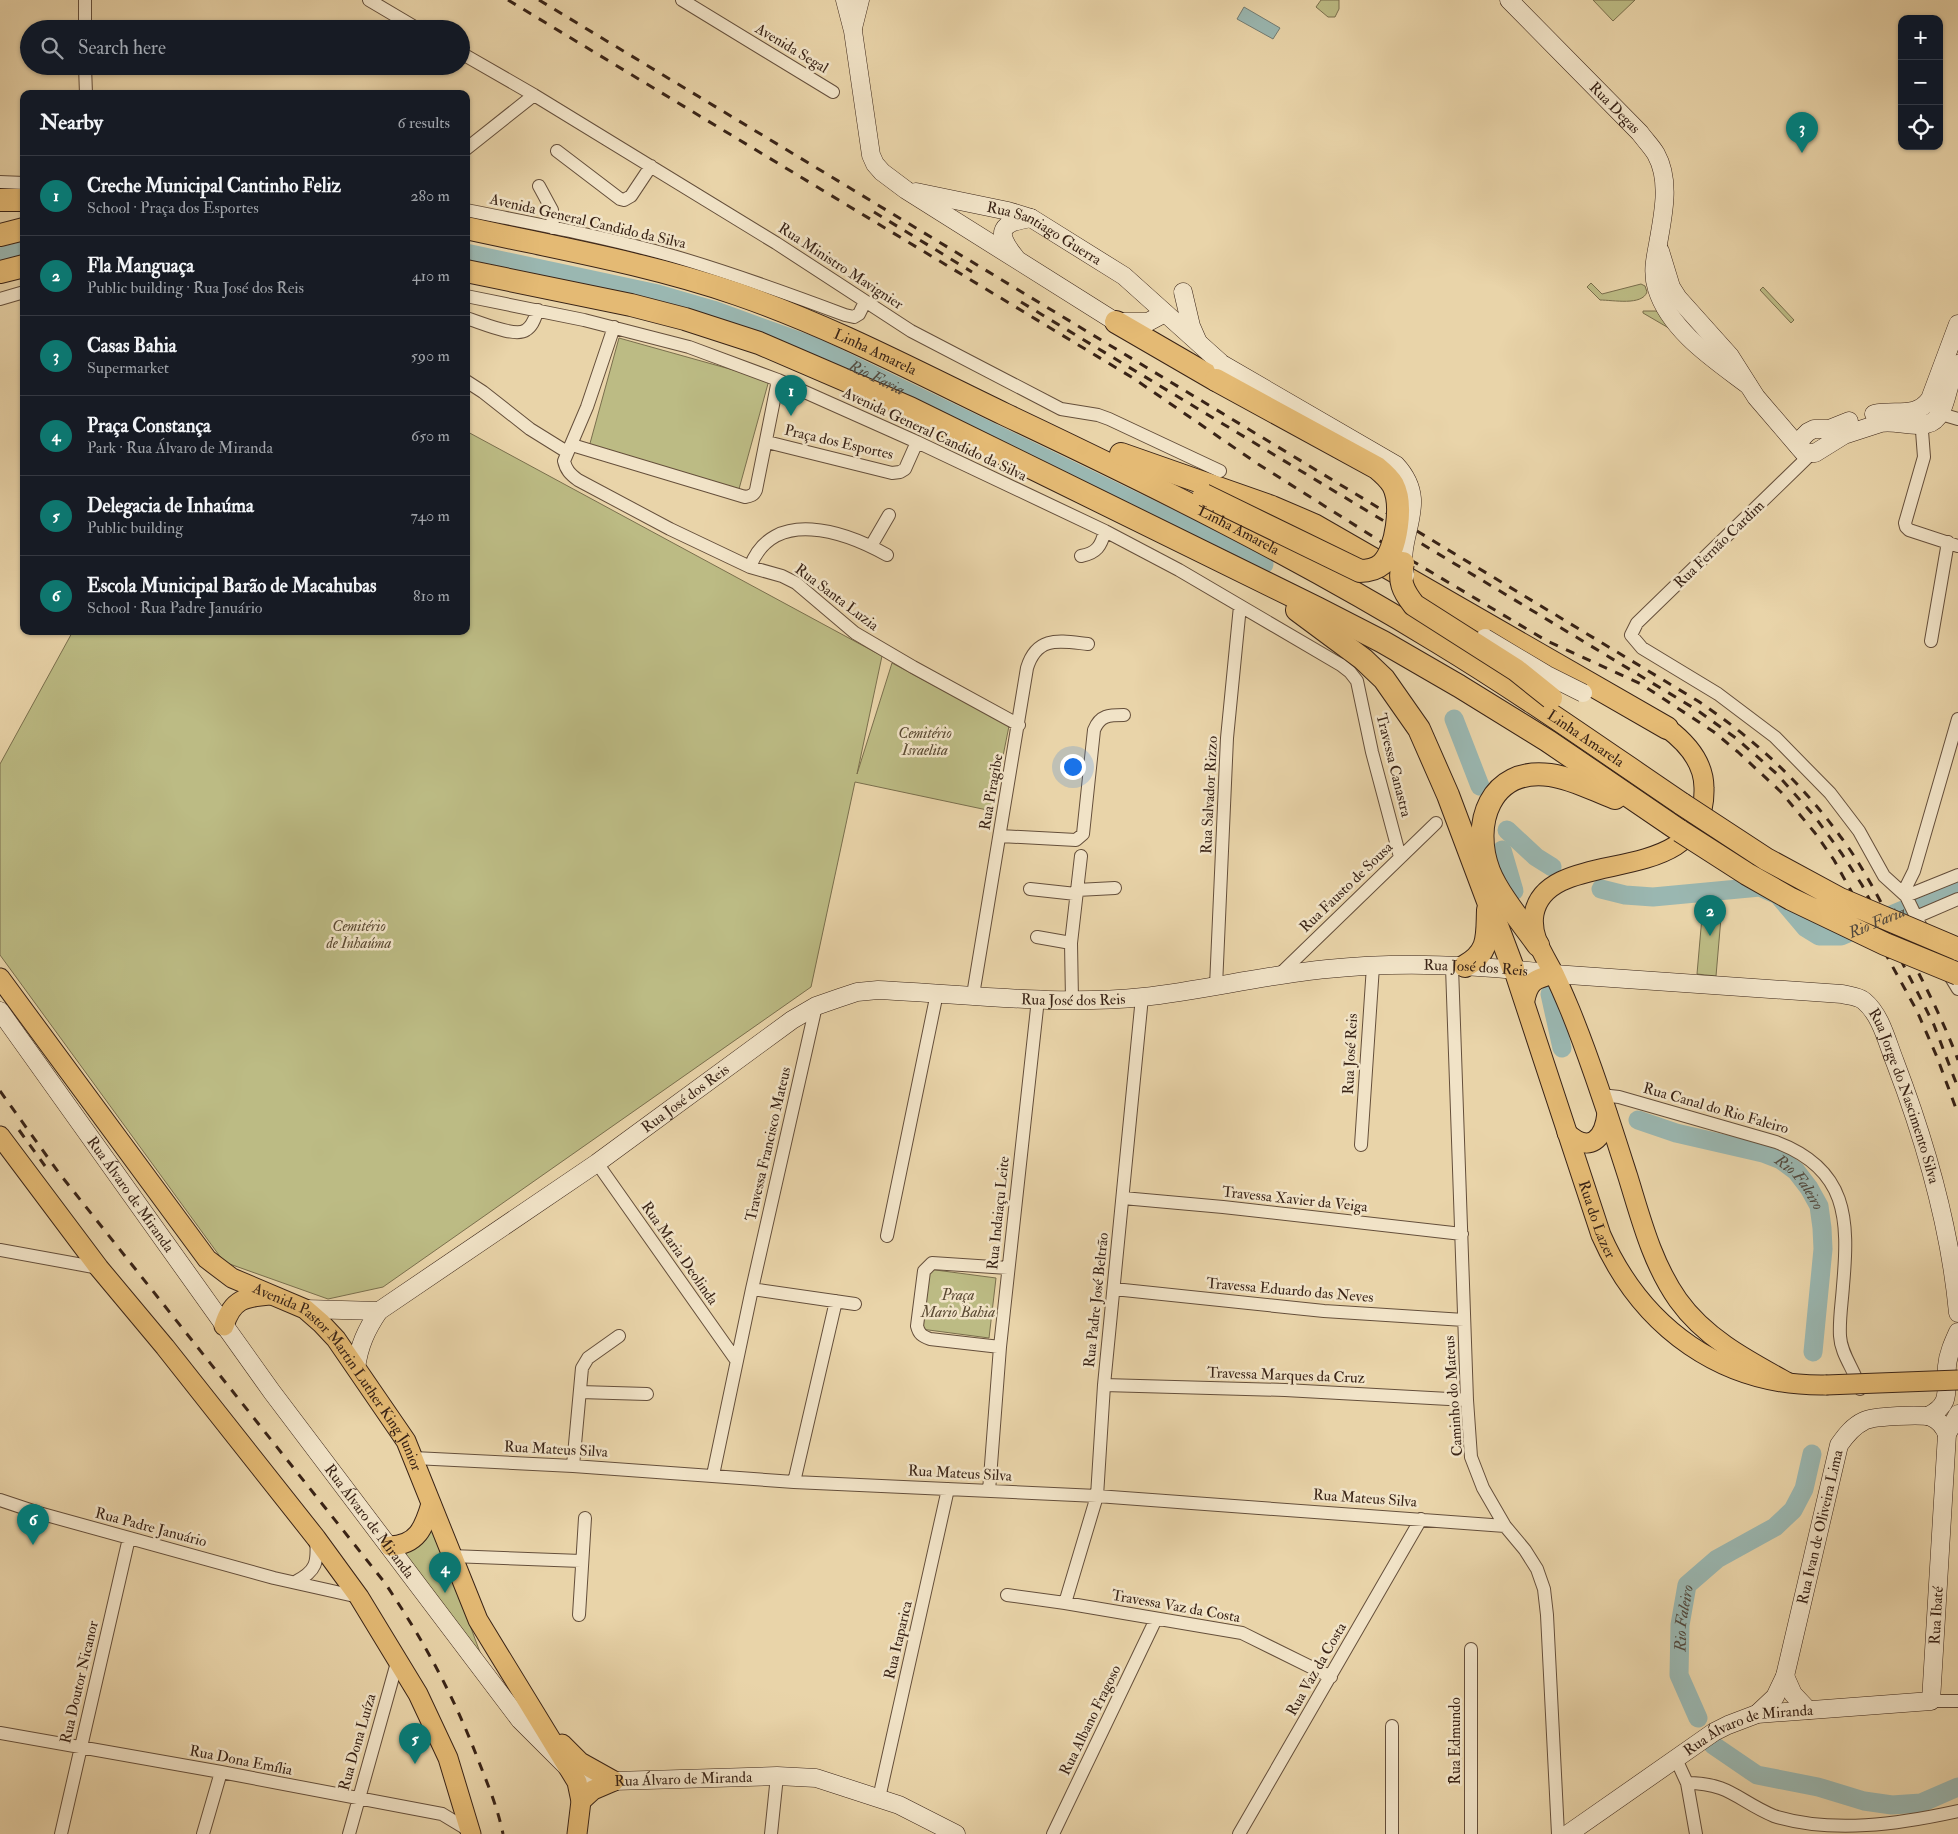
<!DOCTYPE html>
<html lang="en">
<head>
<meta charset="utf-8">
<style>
	:root { --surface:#171b24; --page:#20242c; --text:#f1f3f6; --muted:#9ea1a6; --line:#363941; --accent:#0f766e }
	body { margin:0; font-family:"IM FELL Double Pica",serif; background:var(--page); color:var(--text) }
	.controls { position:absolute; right:15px; top:15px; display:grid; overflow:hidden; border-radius:10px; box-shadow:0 1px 4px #0004 }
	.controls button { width:45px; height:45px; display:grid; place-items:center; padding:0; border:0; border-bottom:1px solid var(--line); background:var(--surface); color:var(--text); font:25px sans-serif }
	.you { position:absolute; left:1072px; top:766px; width:18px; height:18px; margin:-12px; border:4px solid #fff; border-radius:50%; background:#1a73e8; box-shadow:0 0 0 8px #1a73e833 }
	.badge { display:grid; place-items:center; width:32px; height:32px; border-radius:50%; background:var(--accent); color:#fff; font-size:16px; font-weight:700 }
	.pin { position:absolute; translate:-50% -41px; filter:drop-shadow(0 1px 2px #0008) }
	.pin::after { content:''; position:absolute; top:26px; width:18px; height:15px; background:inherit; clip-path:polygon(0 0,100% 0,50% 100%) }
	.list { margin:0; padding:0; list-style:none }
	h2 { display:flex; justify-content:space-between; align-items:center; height:65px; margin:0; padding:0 20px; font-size:21px }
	h2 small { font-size:16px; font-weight:400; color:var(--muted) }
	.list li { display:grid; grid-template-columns:32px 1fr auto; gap:15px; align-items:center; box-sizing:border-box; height:80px; padding:0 20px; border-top:1px solid var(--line) }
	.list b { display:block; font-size:19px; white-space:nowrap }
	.list p { margin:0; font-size:16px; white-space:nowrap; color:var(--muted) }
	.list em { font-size:16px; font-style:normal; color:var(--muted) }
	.icon { flex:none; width:28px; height:28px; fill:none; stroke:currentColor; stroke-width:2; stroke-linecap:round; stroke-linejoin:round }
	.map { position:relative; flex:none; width:1958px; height:1834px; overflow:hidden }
	.search { position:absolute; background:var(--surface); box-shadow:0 1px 4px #0004; left:20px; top:20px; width:450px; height:55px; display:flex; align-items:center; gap:12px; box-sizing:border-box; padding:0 18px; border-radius:28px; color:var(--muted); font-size:19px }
	.panel { position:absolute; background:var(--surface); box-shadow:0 1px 4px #0004; left:20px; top:90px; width:450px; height:545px; border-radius:10px }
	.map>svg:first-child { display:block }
	.green { fill:#bcbb84; stroke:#7a6f4d }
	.water { fill:#9ab7b1; stroke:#737c73 }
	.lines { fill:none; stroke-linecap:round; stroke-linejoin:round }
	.river { stroke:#9ab7b1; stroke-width:19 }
	.street-casing { stroke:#654f3b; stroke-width:14 }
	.secondary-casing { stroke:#392316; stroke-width:19 }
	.primary-casing { stroke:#392316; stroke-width:21 }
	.highway-casing { stroke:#392316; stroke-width:24 }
	.street { stroke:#f1e3c7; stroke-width:12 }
	.secondary { stroke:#f1e3c7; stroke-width:18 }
	.primary { stroke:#e4ba74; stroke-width:19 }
	.highway { stroke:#e4ba74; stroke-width:22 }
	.rail { stroke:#392316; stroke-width:3; stroke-dasharray:9 9; stroke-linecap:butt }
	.secondary-bridge-casing { stroke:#392316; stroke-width:19; stroke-linecap:butt }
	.primary-bridge-casing { stroke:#392316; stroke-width:21; stroke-linecap:butt }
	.highway-bridge-casing { stroke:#392316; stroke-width:24; stroke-linecap:butt }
	.secondary-bridge { stroke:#f1e3c7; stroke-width:18 }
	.primary-bridge { stroke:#e4ba74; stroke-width:19 }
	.highway-bridge { stroke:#e4ba74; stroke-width:22 }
	.labels { text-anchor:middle; stroke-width:5; stroke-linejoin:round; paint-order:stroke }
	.street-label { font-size:15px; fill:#392316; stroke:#f1e3c7 }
	.park-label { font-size:15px; font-style:italic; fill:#5a4932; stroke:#f1e3c7 }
	.water-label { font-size:16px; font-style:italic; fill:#51483d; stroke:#f1e3c7 }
</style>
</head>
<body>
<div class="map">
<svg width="1958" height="1834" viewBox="0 0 1958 1834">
	<rect width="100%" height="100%" fill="#e9d4a9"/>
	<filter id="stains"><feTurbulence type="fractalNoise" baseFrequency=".004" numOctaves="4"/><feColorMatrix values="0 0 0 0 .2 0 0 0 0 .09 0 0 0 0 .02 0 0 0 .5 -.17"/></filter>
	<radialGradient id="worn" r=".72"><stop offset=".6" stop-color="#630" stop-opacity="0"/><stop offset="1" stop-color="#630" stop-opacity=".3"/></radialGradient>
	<path class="green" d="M1321,0H1339V9L1335,17H1328L1316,7Z
		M1593,0H1635L1613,21Z
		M1591,283L1602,294L1641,284L1645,286L1647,292C1642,306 1613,300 1600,300L1587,287Z
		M1763,287L1794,320L1791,323L1760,290Z
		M1643,311H1657L1679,334L1643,313Z
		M619,338L769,380L739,489L589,447Z
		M466,431L882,656L857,774L892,663L1009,726L992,811L855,782L811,987L383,1287L328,1299L224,1262L0,955V764L73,631H466Z
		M1703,905L1722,906L1716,976L1697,974Z
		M928,1269L996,1278L989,1338L921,1329Z
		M433,1526L484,1663L402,1553Z"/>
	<path class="water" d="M1244,7L1280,28L1273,39L1237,19Z"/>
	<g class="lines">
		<g class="river">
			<path id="s1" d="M466,253L658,294L713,310L815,347L1264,564"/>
			<path d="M0,257L24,251"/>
			<path d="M1454,719L1480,786"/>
			<path d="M1507,830L1536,857L1552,867"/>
			<path d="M1502,850L1514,891"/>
			<path id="s2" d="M1601,889L1625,895L1653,897L1760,887L1778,895L1806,928L1819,936H1841L1958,887"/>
			<path d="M1550,994L1562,1048"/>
			<path id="s3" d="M1638,1120L1676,1133L1763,1153L1781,1160L1796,1171L1809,1188L1819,1206L1822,1228L1823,1249L1813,1352"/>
			<path id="s4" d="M1698,1718L1679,1675L1680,1625L1687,1585L1717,1559L1775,1527L1793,1510L1804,1489L1812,1454"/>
			<path d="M1713,1745L1757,1775L1818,1787L1864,1801L1892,1805L1921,1803L1958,1787"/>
		</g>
		<g class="street-casing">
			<path id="street" d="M85,0V29
				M369,0L418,29
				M682,0L833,92
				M461,53L534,95L776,243L911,331L1061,409L1098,415L1109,419L1220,471
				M85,66L86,94
				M466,149L534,95
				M557,151L620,199L624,200L631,196L651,166
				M0,182L24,183
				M539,186L552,210L553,228
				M466,210C536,224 606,237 673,256C732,273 789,294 845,315L854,317L859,314L865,302
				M466,296L584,320L689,347L778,380L917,442L1105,531L1179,570L1341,665L1350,672L1357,681L1372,752L1400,857
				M0,299L24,292
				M466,318C480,322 515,338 526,330C533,326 535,317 538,310
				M614,327L587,407L564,461C566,470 570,474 578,480L670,529L750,567L782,576L796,583L855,633L913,667L1019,725
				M466,381L483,392L530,429L567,452
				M1935,409L1941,414L1958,419
				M1921,418L1924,457L1905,523L1906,527L1909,530L1958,546
				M767,442L892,473L900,472L905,469L917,442
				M572,445L745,497C751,496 754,495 756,490L778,380
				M1811,454L1637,623L1631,635L1642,648L1718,694L1775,737L1830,793L1859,831L1884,876L1906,896L1924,933L1958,989
				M871,546L889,515
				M1081,556C1097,553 1101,546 1105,531
				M750,567C773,506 846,532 887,555
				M1931,641L1948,542
				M1000,836L1076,840L1083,834L1094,730C1100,715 1109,715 1124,715
				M1030,889L1076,894
				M1077,890L1115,888
				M1903,893L1914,871L1958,719
				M1906,896L1958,875
				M1916,917L1958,899
				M1037,937L1071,943
				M1452,967L1467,1400L1471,1457L1483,1488L1505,1526L1525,1550L1537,1569L1544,1589L1547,1615L1558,1834
				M1279,975L1436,823
				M1216,986L1227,738L1240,606
				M973,995L1027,668C1037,635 1060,641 1088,644
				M1072,1000L1071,943L1081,856
				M1601,1095L1619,1097L1776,1142C1848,1169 1849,1219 1843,1286C1842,1302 1839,1319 1840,1336C1841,1355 1855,1370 1860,1389
				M1361,1145L1373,966
				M597,1163L736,1360
				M1123,1198L1223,1207L1462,1234
				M887,1236L937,993
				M0,1250L99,1268
				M752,1289L855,1304
				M1114,1289L1324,1311L1464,1320
				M1000,1347L930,1339C922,1336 919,1334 917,1326L924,1271L932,1263L1008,1268
				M1104,1385L1285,1390L1467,1400
				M580,1392L647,1394
				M414,1458L573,1466L794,1482L1097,1496L1505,1526
				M573,1466L582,1368L588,1358L619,1336
				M713,1475L752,1289L816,1006
				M794,1482L836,1301
				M989,1491L1000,1347L1038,999
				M0,1500L39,1513L274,1578L359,1597
				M451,1556L581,1561
				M295,1582C317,1571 318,1562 316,1538
				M1007,1595L1065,1603L1242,1633L1331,1677
				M1065,1603L1097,1496L1104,1385L1142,997
				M579,1615L585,1518
				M1931,1701H1958
				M1392,1726V1834
				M0,1733L221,1772L442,1814L470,1831
				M1676,1759L1687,1783L1696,1834
				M1687,1783C1730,1783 1738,1801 1774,1816C1833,1834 1899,1824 1958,1811
				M879,1798L948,1489
				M61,1834L129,1538
				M203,1834L221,1772
				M349,1834L398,1659
				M771,1834L777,1776
				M1053,1834L1156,1619
				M1239,1834L1421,1519
				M1471,1834V1649"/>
		</g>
		<g class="secondary-casing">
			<g id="secondary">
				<path d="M845,0L853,31L871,155L875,164L882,172L906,190L1116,322H1148L1165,313"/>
				<path id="s5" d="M1509,0L1640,133C1645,140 1652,147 1656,154C1671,181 1663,215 1658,244C1655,260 1652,273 1657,289C1670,331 1715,360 1748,385"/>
				<path d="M853,28L860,0"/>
				<path id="s6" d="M916,192L1008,211L1031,218L1124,276L1222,364"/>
				<path d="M1660,251L1671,287L1678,298L1730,356L1756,397L1804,453H1815L1844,435L1881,423C1895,420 1911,428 1927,424C1948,420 1946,380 1958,364"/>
				<path d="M1015,257C994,231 1001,223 1031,218"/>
				<path d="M1183,292L1191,326L1198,342"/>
				<path d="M1874,414C1895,409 1916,419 1930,399L1958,324"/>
				<path d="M1799,447L1802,438L1808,432L1814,429H1829L1849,421"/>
				<path id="s7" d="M0,1011L272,1392L520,1720L571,1771L593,1778L614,1781L777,1776L816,1778L899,1805L956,1834"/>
				<path d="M305,1309L379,1311"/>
				<path id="s8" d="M356,1368C359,1346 366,1330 379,1311L597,1163L792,1020L816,1006L839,998L857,992L878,990C966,994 1056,1006 1143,997C1205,990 1265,975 1327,969C1401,961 1480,965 1554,974L1842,994C1849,996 1858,996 1864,1001C1881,1015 1887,1042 1895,1062C1926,1143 1950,1226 1958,1313"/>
				<path d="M1928,1416C1953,1404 1945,1389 1947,1366C1948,1354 1953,1343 1958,1332"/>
				<path d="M1785,1676L1793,1694L1808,1710"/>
				<path id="s9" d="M1757,1714L1775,1697L1785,1676L1839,1445C1846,1435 1853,1426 1864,1421C1873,1416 1922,1414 1931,1417C1939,1420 1944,1427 1947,1434"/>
				<path id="s10" d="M1568,1834L1714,1732L1728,1725L1757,1714L1931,1701L1947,1434L1958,1414"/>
			</g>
		</g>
		<g class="primary-casing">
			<g id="primary">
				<path d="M1667,728C1687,743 1704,762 1704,788C1707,894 1547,842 1534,914C1530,937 1545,956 1554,974C1560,986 1565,998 1570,1010C1592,1064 1610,1121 1628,1177C1641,1219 1652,1263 1678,1300C1705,1338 1747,1360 1787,1382"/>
				<path id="s11" d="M1513,968L1601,1235C1642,1328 1723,1387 1826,1385"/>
				<path id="s12" d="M0,978L207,1259L232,1278L305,1309L321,1323L336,1339L406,1441L478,1620L577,1782L581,1801L577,1834"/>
				<path d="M1525,1000C1529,980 1536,979 1554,974"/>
				<path d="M1567,1133C1590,1154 1604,1139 1607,1113"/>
				<path d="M0,1136L99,1268L165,1347L316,1538L359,1597L418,1694L448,1758L471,1834"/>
				<path d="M224,1326C232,1299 245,1297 270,1295"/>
				<path d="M390,1546C417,1545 424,1528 431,1504"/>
				<path d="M562,1744L580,1762L614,1781"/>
				<path d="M581,1801L593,1790L614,1781"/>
			</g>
		</g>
		<g class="highway-casing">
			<g id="highway">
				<path d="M0,200H24"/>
				<path id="s13" d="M466,228C557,248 650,264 737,294C830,326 917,372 1004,414C1152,484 1299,557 1438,642C1522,693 1601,749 1682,804"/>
				<path d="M0,235L24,229"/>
				<path d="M466,271L631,305L685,319L759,343L910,408L1317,608L1383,642L1459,686L1548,741L1680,831"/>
				<path d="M0,272L24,266"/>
				<path d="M1116,322L1216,380"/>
				<path d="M1121,454L1272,507L1314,525L1667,728"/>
				<path d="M1297,610L1363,659L1384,679L1419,729L1448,795L1513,968"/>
				<path d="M1538,945C1523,924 1498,894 1489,871C1471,824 1490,767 1550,775C1572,778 1594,790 1615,798"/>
				<path d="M1465,966C1490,952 1487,936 1488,910"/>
			</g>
		</g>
		<use href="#street" class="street"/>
		<use href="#secondary" class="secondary"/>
		<use href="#primary" class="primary"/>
		<use href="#highway" class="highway"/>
		<path class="rail" d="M508,0L1133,378L1258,464L1399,553L1547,641L1641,684L1714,732L1738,752L1781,792L1815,833L1834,860L1917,1011L1937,1057L1958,1114
			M539,0L1698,701C1753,738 1801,782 1840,836C1863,866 1880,901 1898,934C1920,975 1942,1017 1958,1060
			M874,212L972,272
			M1021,302L1697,710L1737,739L1777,774L1815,817L1842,854L1862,885L1922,1001L1934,1025L1958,1088
			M0,1091L59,1173L385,1583C425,1643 453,1694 479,1762C488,1785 498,1809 503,1834
			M19,1130L45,1166"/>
		<g class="secondary-bridge-casing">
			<path id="secondary-bridge" d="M1222,364L1396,465C1432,504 1395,534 1405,575
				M1485,638L1547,675L1583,693"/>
		</g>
		<g class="primary-bridge-casing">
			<path id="primary-bridge" d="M1826,1385L1958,1380"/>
		</g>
		<g class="highway-bridge-casing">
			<path id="highway-bridge" d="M1204,495L1360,571C1368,571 1375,570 1382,564C1397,550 1403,504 1393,485C1389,478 1383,473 1377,468L1216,380
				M1403,563C1398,581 1403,591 1414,605L1516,670L1551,698
				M1682,804L1766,859L1840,899L1958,949
				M1680,831L1747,874L1791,899L1885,944L1958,974"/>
		</g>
		<use href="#secondary-bridge" class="secondary-bridge"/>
		<use href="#primary-bridge" class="primary-bridge"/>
		<use href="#highway-bridge" class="highway-bridge"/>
	</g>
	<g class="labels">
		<g class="street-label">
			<text transform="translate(792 48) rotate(31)" y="5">Avenida Segal</text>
			<text dy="5" stroke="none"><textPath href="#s5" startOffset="151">Rua Degas</textPath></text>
			<text transform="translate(588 221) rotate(13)" y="5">Avenida General Candido da Silva</text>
			<text dy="5" stroke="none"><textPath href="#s6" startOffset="136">Rua Santiago Guerra</textPath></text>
			<text transform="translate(841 266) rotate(33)" y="5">Rua Ministro Mavignier</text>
			<text dy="5" stroke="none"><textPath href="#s13" startOffset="429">Linha Amarela</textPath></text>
			<text transform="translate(935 434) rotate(25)" y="5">Avenida General Candido da Silva</text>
			<text transform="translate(839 442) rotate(13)" y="5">Praça dos Esportes</text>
			<text dy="5" stroke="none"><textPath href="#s13" startOffset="834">Linha Amarela</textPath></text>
			<text transform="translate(1719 544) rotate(-44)" y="5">Rua Fernão Cardim</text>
			<text transform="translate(837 597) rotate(37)" y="5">Rua Santa Luzia</text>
			<text dy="5" stroke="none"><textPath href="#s13" startOffset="1239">Linha Amarela</textPath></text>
			<text transform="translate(1394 765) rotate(76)" y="5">Travessa Canastra</text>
			<text transform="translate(991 792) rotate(-80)" y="5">Rua Piragibe</text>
			<text transform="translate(1209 795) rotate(-87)" y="5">Rua Salvador Rizzo</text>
			<text transform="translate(1346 887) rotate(-44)" y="5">Rua Fausto de Sousa</text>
			<text dy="5" stroke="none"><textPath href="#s8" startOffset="1260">Rua José dos Reis</textPath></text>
			<text dy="5" stroke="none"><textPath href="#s8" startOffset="855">Rua José dos Reis</textPath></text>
			<text transform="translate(1350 1054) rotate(-87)" y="5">Rua José Reis</text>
			<text dy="5" stroke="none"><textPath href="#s8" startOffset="1755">Rua Jorge do Nascimento Silva</textPath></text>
			<text dy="5" stroke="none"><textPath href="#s8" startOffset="435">Rua José dos Reis</textPath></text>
			<text transform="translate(1716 1108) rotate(16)" y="5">Rua Canal do Rio Faleiro</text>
			<text transform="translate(768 1144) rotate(-77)" y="5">Travessa Francisco Mateus</text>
			<text dy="5" stroke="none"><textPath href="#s7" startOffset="225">Rua Álvaro de Miranda</textPath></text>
			<text transform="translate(1295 1199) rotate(6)" y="5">Travessa Xavier da Veiga</text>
			<text transform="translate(998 1213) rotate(-84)" y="5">Rua Indaiaçu Leite</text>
			<text dy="5" stroke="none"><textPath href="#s11" startOffset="265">Rua do Lazer</textPath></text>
			<text transform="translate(680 1253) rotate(55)" y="5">Rua Maria Deolinda</text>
			<text transform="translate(1290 1290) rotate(5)" y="5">Travessa Eduardo das Neves</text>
			<text transform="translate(1096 1300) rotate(-84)" y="5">Rua Padre José Beltrão</text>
			<text transform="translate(1286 1375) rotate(2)" y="5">Travessa Marques da Cruz</text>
			<text dy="5" stroke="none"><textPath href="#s12" startOffset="531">Avenida Pastor Martin Luther King Junior</textPath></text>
			<text transform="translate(1453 1396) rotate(-94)" y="5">Caminho do Mateus</text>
			<text transform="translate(556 1449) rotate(3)" y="5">Rua Mateus Silva</text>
			<text transform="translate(960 1473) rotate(3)" y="5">Rua Mateus Silva</text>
			<text transform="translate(1365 1498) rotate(4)" y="5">Rua Mateus Silva</text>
			<text dy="5" stroke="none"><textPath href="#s7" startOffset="630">Rua Álvaro de Miranda</textPath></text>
			<text transform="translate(151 1527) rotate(15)" y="5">Rua Padre Januário</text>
			<text dy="5" stroke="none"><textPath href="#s9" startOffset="201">Rua Ivan de Oliveira Lima</textPath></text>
			<text transform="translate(1176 1606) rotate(10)" y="5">Travessa Vaz da Costa</text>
			<text dy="5" stroke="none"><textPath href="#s10" startOffset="485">Rua Ibaté</textPath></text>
			<text transform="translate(898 1640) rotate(-77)" y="5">Rua Itaparica</text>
			<text transform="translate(1316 1669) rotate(-60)" y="5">Rua Vaz da Costa</text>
			<text transform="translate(79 1682) rotate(-77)" y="5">Rua Doutor Nicanor</text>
			<text transform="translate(1090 1720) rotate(-64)" y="5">Rua Albano Fragoso</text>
			<text dy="5" stroke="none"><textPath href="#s10" startOffset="212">Rua Álvaro de Miranda</textPath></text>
			<text transform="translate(1455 1741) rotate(-90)" y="5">Rua Edmundo</text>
			<text transform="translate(357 1742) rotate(-74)" y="5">Rua Dona Luíza</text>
			<text transform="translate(241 1760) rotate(11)" y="5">Rua Dona Emília</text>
			<text dy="5" stroke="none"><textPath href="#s7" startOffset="1065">Rua Álvaro de Miranda</textPath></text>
		</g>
		<g class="park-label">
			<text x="925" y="738">Cemitério<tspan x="925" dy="17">Israelita</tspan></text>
			<text x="359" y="931">Cemitério<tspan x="359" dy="17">de Inhaúma</tspan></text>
			<text x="958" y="1300">Praça<tspan x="958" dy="17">Mario Bahia</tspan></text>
		</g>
		<g class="water-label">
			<text dy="6" stroke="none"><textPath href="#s1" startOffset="431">Rio Faria</textPath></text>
			<text dy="6" stroke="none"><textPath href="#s2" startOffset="299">Rio Faria</textPath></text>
			<text dy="6" stroke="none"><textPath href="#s3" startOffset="178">Rio Faleiro</textPath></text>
			<text dy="6" stroke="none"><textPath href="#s4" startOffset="104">Rio Faleiro</textPath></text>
		</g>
	</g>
	<rect width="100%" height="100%" filter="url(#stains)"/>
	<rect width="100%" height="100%" fill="url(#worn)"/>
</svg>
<div class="controls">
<button>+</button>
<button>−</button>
<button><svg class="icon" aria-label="locate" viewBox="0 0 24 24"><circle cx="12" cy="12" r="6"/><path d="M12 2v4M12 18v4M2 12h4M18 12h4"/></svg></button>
</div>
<div class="you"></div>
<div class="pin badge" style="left:791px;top:416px">1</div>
<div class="pin badge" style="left:1710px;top:936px">2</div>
<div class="pin badge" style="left:1802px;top:153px">3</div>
<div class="pin badge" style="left:445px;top:1593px">4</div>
<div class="pin badge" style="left:415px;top:1764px">5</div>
<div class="pin badge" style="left:33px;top:1545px">6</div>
<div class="search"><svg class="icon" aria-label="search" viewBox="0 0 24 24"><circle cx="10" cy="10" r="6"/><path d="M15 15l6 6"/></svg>Search here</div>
<section class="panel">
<h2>Nearby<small>6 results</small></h2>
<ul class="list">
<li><span class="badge">1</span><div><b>Creche Municipal Cantinho Feliz</b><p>School · Praça dos Esportes</p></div><em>280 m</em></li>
<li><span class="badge">2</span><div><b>Fla Manguaça</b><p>Public building · Rua José dos Reis</p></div><em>410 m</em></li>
<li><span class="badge">3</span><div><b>Casas Bahia</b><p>Supermarket</p></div><em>590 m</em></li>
<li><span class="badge">4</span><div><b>Praça Constança</b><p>Park · Rua Álvaro de Miranda</p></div><em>650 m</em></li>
<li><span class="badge">5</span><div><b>Delegacia de Inhaúma</b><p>Public building</p></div><em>740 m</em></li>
<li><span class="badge">6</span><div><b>Escola Municipal Barão de Macahubas</b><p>School · Rua Padre Januário</p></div><em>810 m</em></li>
</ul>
</section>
</div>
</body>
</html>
